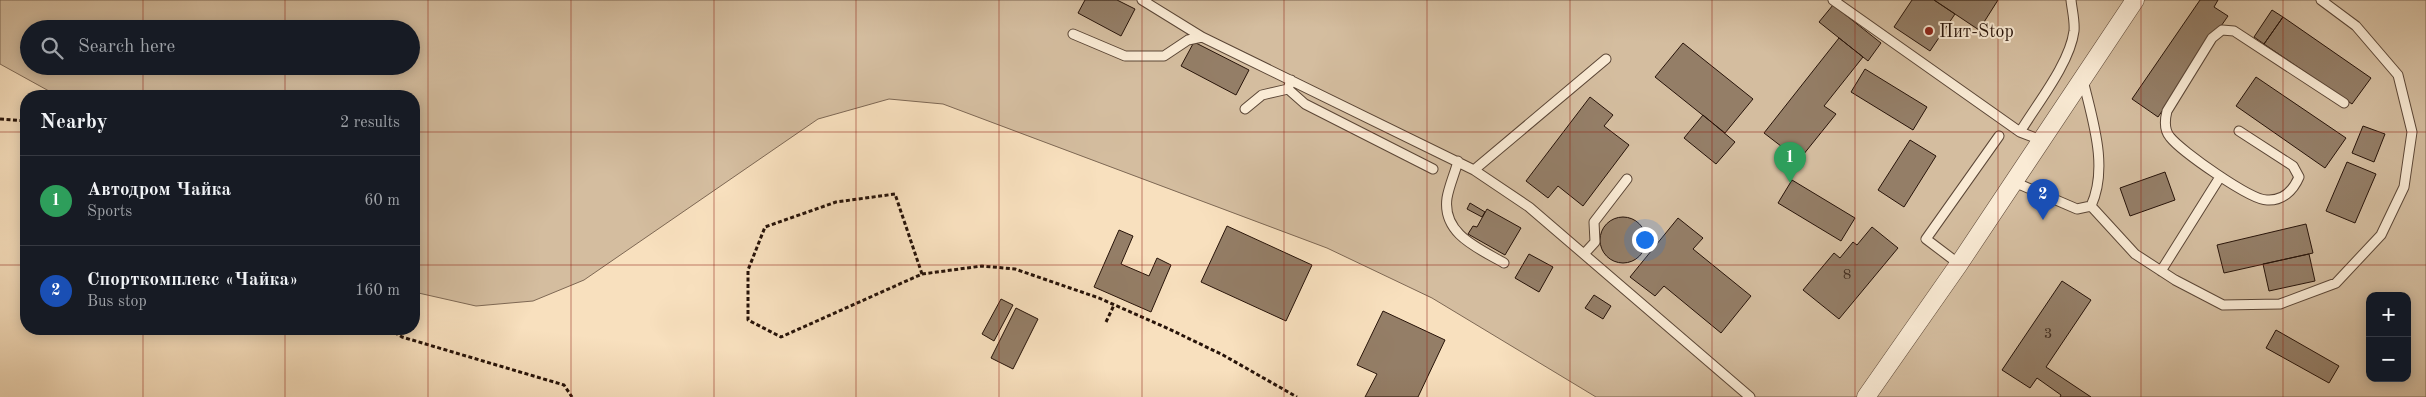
<!DOCTYPE html>
<html lang="en">
<head>
<meta charset="utf-8">
<style>
	:root { --surface:#171b24; --page:#20242c; --text:#f1f3f6; --muted:#9ea1a6; --line:#363941; --accent:#2563eb }
	body { margin:0; font-family:"Old Standard TT",serif; background:var(--page); color:var(--text) }
	.controls { position:absolute; right:15px; bottom:15px; display:grid; overflow:hidden; border-radius:10px; box-shadow:0 2px 12px #0003 }
	.controls button { width:45px; height:45px; display:grid; place-items:center; padding:0; border:0; border-bottom:1px solid var(--line); background:var(--surface); color:var(--text); font:25px sans-serif }
	.you { position:absolute; left:1644px; top:239px; width:18px; height:18px; margin:-12px; border:4px solid #fff; border-radius:50%; background:#1a73e8; box-shadow:0 0 0 8px #1a73e833 }
	.badge { display:grid; place-items:center; width:32px; height:32px; border-radius:50%; background:var(--accent); color:#fff; font-size:16px; font-weight:700 }
	.pin { position:absolute; translate:-50% -41px; filter:drop-shadow(0 1px 2px #0008) }
	.pin::after { content:''; position:absolute; top:26px; width:18px; height:15px; background:inherit; clip-path:polygon(0 0,100% 0,50% 100%) }
	.list { margin:0; padding:0; list-style:none }
	h2 { display:flex; justify-content:space-between; align-items:center; height:65px; margin:0; padding:0 20px; font-size:21px }
	h2 small { font-size:16px; font-weight:400; color:var(--muted) }
	.list li { display:grid; grid-template-columns:32px 1fr auto; gap:15px; align-items:center; box-sizing:border-box; height:90px; padding:0 20px; border-top:1px solid var(--line) }
	.list b { display:block; font-size:19px; white-space:nowrap }
	.list p { margin:0; font-size:16px; white-space:nowrap; color:var(--muted) }
	.list em { font-size:16px; font-style:normal; color:var(--muted) }
	.icon { flex:none; width:28px; height:28px; fill:none; stroke:currentColor; stroke-width:2; stroke-linecap:round; stroke-linejoin:round }
	.map { position:relative; flex:none; width:2426px; height:397px; overflow:hidden }
	.search { position:absolute; background:var(--surface); box-shadow:0 2px 12px #0003; left:20px; top:20px; width:400px; height:55px; display:flex; align-items:center; gap:12px; box-sizing:border-box; padding:0 18px; border-radius:28px; color:var(--muted); font-size:19px }
	.panel { position:absolute; background:var(--surface); box-shadow:0 2px 12px #0003; left:20px; top:90px; width:400px; height:245px; border-radius:20px }
	.map>svg:first-child { display:block }
	.green { fill:#d4bd9f; stroke:#7e6854; fill-rule:evenodd }
	.building { fill:#947e67; stroke:#271309 }
	.lines { fill:none; stroke-linecap:round; stroke-linejoin:round }
	.lane-casing { stroke:#5b4636; stroke-width:11 }
	.street-casing { stroke:#5b4636; stroke-width:19 }
	.path { stroke:#271309; stroke-width:3; stroke-dasharray:4 2.5; stroke-linecap:butt }
	.lane { stroke:#faebd5; stroke-width:9 }
	.street { stroke:#faebd5; stroke-width:18 }
	.grid { fill:none; stroke:#8f2418; stroke-width:1; stroke-opacity:0.55 }
	.poi-dot { fill:#8f2418; stroke:#faebd5; stroke-width:2 }
	.labels { text-anchor:middle; stroke-width:4; stroke-linejoin:round; paint-order:stroke }
	.number-label { font-size:15px; fill:#422e20 }
	.poi-label { font-size:18px; fill:#271309; stroke:#faebd5; text-anchor:start }
</style>
</head>
<body>
<div class="map">
<svg width="2426" height="397" viewBox="0 0 2426 397">
	<rect width="100%" height="100%" fill="#f8e0be"/>
	<filter id="stains"><feTurbulence type="fractalNoise" baseFrequency=".004" numOctaves="4"/><feColorMatrix values="0 0 0 0 .2 0 0 0 0 .09 0 0 0 0 .02 0 0 0 .5 -.17"/></filter>
	<radialGradient id="worn" r=".72"><stop offset=".6" stop-color="#630" stop-opacity="0"/><stop offset="1" stop-color="#630" stop-opacity=".3"/></radialGradient>
	<path class="green" d="M0,0H2426V397H1596L1432,298L1327,248L943,104L889,99L818,119L584,280L533,301L476,306L414,292V96H58L0,64ZM29,29H411V66H29ZM2370,296H2407V378H2370Z"/>
	<path class="building" d="M1085,0H1117L1135,9L1121,36L1078,13Z
		M1912,0H1934L1955,14L1930,51L1894,27Z
		M1934,0H1998L1979,30Z
		M2200,0H2218L2214,7L2228,16L2158,117L2132,99Z
		M1833,5L1881,43L1868,61L1819,22Z
		M2272,10L2283,17L2264,44L2254,37Z
		M2283,17L2371,78L2352,104L2264,44Z
		M1839,38L1863,57L1824,106L1836,114L1799,160L1764,133Z
		M1194,42L1249,70L1236,95L1181,66Z
		M1683,43L1753,99L1725,133L1655,77Z
		M1865,69L1927,107L1913,130L1851,92Z
		M2256,77L2346,138L2325,168L2236,106Z
		M1590,97L1613,115L1604,126L1629,145L1583,206L1558,186L1548,198L1526,181Z
		M1703,115L1735,142L1716,164L1684,138Z
		M2363,126L2385,134L2374,162L2352,153Z
		M1910,140L1936,156L1904,207L1878,190Z
		M2347,162L2376,174L2355,223L2326,211Z
		M2165,172L2175,200L2130,216L2120,188Z
		M1792,180L1855,218L1841,241L1778,203Z
		M1470,203L1485,212L1482,217L1467,209Z
		M1487,209L1521,228L1505,255L1468,234L1473,226L1477,227Z
		M1600 240a23 23 0 1 1 46 0a23 23 0 1 1-46 0Z
		M1678,218L1703,238L1693,249L1751,296L1721,333L1664,286L1655,296L1630,277Z
		M2306,224L2313,253L2224,273L2217,245Z
		M1227,226L1312,265L1286,321L1201,282Z
		M1872,227L1898,248L1839,319L1803,290L1834,253L1840,258L1853,242L1857,245Z
		M1119,230L1133,236L1121,264L1149,276L1157,258L1171,265L1151,312L1094,287Z
		M1529,254L1553,267L1539,292L1515,278Z
		M2309,254L2315,281L2269,291L2263,264Z
		M2062,281L2091,300L2046,367L2091,397H2060L2061,395L2037,378L2030,388L2002,370Z
		M1594,295L1611,306L1603,319L1585,308Z
		M1001,299L1013,305L994,341L982,334Z
		M1016,308L1038,319L1013,369L991,358Z
		M1383,311L1445,340L1418,397H1365L1377,374L1357,365Z
		M2276,330L2339,366L2329,383L2266,348Z"/>
	<g class="lines">
		<g class="lane-casing">
			<path id="lane" d="M1142,0L1202,37L1474,170L1529,207L1750,397
				M1833,0L2020,132L2041,140
				M1073,34L1125,56H1164L1188,40L1202,37
				M1291,80L1288,89L1305,104L1433,169
				M1245,109L1262,95L1288,89
				M2239,131L2293,166L2299,177C2293,191 2282,201 2267,200C2250,200 2181,151 2170,137C2164,130 2165,119 2167,111L2212,38L2222,30L2234,31L2344,103
				M2020,132C2037,104 2070,63 2074,31C2075,21 2072,10 2071,0
				M1458,161C1455,173 1449,186 1447,198C1442,234 1478,248 1504,263
				M1474,170L1606,59
				M2014,182L2077,209L2091,206C2109,167 2092,119 2083,80
				M2091,206L2135,254L2175,280L2223,305L2280,304L2336,283L2381,235L2404,187L2412,132L2398,75L2356,26L2321,0
				M1584,254L1595,242L1594,222L1627,179
				M1959,264L1926,239L1999,136
				M2161,271L2220,177"/>
		</g>
		<g class="street-casing">
			<path id="street" d="M1866,397L1959,264L2135,0"/>
		</g>
		<path class="path" d="M0,119L26,121
			M922,274L895,194L836,202L765,227L748,270V320L781,337L922,274L982,266L1015,269L1099,298L1169,329L1223,355L1297,397
			M1106,322L1114,305
			M389,329L402,337L564,385L572,397"/>
		<use href="#lane" class="lane"/>
		<use href="#street" class="street"/>
	</g>
	<path class="grid" d="M143,0V29M285,0V29M428,0V397M571,0V397M714,0V397M856,0V397M999,0V397M1142,0V397M1284,0V397M1427,0V397M1570,0V397M1712,0V397M1855,0V397M1998,0V397M2141,0V397M2283,0V397M143,66V96M285,66V96M0,132H26M414,132H2426M0,265H26M414,265H2426M143,329V397M285,329V397"/>
	<circle class="poi-dot" cx="1929" cy="31" r="5"/>
	<g class="labels">
		<g class="number-label">
			<text x="1847" y="279">8</text>
			<text x="2048" y="338">3</text>
		</g>
		<g class="poi-label">
			<text x="1939" y="37">Пит-Stop</text>
		</g>
	</g>
	<rect width="100%" height="100%" filter="url(#stains)"/>
	<rect width="100%" height="100%" fill="url(#worn)"/>
</svg>
<div class="controls">
<button>+</button>
<button>−</button>
</div>
<div class="you"></div>
<div class="pin badge" style="left:1790px;top:183px;background:#2e9e5b">1</div>
<div class="pin badge" style="left:2043px;top:220px;background:#1a4fb4">2</div>
<div class="search"><svg class="icon" aria-label="search" viewBox="0 0 24 24"><circle cx="10" cy="10" r="6"/><path d="M15 15l6 6"/></svg>Search here</div>
<section class="panel">
<h2>Nearby<small>2 results</small></h2>
<ul class="list">
<li><span class="badge" style="background:#2e9e5b">1</span><div><b>Автодром Чайка</b><p>Sports</p></div><em>60 m</em></li>
<li><span class="badge" style="background:#1a4fb4">2</span><div><b>Спорткомплекс «Чайка»</b><p>Bus stop</p></div><em>160 m</em></li>
</ul>
</section>
</div>
</body>
</html>
